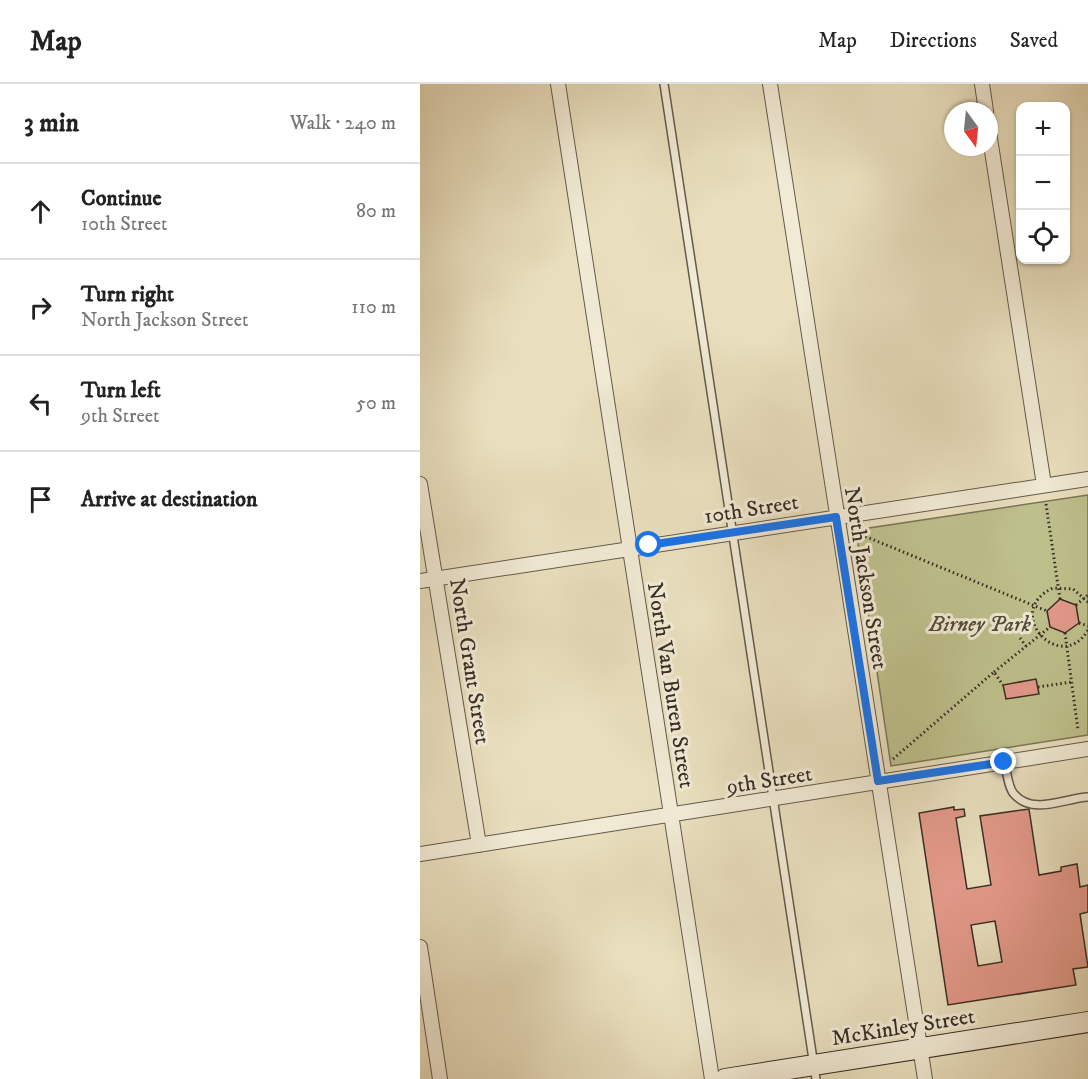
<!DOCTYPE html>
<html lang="en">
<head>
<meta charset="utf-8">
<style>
	:root { --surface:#fff; --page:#f6f6f6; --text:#222; --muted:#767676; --line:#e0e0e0 }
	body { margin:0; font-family:"IM FELL DW Pica",serif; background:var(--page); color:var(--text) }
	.controls { position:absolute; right:18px; top:18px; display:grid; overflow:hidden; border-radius:12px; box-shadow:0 2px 4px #0004 }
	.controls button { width:54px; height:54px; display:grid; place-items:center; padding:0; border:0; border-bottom:2px solid var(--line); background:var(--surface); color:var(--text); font:30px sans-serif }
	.compass { position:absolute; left:524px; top:18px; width:54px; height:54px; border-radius:50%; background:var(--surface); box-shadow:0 2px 4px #0004; rotate:165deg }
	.stop { position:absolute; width:18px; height:18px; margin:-14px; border:4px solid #1a73e8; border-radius:50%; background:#fff }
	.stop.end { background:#1a73e8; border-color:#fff; box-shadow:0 2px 6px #0008 }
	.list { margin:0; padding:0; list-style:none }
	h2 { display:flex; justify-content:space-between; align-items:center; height:78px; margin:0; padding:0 24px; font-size:26px }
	h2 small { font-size:20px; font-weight:400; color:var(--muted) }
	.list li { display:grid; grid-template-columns:39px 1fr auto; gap:18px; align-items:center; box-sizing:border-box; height:96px; padding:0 24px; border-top:2px solid var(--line) }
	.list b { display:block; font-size:22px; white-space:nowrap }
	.list p { margin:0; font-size:20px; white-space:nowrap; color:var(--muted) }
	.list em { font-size:20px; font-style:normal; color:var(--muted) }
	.icon { flex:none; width:33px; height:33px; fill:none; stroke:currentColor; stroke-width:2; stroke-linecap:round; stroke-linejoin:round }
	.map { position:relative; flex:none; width:668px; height:995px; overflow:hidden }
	header { display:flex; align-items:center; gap:36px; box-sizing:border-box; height:84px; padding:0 30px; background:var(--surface); border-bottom:2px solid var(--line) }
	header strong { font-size:28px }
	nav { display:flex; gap:33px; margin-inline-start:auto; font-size:21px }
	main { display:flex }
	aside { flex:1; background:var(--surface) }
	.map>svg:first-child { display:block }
	.green { fill:#bec08c; stroke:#7a7658; stroke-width:1.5 }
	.building { fill:#e3998a; stroke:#372d25; stroke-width:1.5; fill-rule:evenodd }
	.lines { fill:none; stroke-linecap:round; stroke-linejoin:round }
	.lane-casing { stroke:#645a4b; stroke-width:10 }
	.street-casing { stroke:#645a4b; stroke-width:16 }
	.secondary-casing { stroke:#372d25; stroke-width:22 }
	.path { stroke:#372d25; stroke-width:3; stroke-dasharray:1.5 3; stroke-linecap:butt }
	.lane { stroke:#f1ead5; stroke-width:7 }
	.street { stroke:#f1ead5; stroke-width:14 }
	.secondary { stroke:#f1ead5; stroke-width:20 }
	.route { stroke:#1a73e8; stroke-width:8 }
	.labels { text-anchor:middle; stroke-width:6; stroke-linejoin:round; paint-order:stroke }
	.street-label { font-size:22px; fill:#372d25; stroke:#f1ead5 }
	.park-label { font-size:22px; font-style:italic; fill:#524a3a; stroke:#f1ead5 }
</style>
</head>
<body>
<header>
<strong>Map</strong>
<nav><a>Map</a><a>Directions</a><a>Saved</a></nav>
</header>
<main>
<aside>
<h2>3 min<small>Walk · 240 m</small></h2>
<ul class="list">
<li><svg class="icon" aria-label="ahead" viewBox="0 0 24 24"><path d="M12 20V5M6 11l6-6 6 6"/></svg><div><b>Continue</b><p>10th Street</p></div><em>80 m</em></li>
<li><svg class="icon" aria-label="right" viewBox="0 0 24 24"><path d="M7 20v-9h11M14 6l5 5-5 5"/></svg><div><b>Turn right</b><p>North Jackson Street</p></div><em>110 m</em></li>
<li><svg class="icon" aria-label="left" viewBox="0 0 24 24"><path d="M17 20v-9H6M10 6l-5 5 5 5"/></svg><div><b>Turn left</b><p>9th Street</p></div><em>50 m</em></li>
<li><svg class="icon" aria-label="arrive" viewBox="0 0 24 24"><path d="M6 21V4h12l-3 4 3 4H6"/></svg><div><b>Arrive at destination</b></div></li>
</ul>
</aside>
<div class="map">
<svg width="668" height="995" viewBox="0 0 668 995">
	<rect width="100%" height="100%" fill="#e9dfbe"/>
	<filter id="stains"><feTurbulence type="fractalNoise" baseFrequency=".00333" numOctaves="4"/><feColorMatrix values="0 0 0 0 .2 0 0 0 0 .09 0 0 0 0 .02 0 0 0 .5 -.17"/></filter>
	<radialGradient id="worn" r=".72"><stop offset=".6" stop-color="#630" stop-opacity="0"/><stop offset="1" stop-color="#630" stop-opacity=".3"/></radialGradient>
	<path class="green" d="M668,411V651L471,682L436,446Z"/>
	<path class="building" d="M640,515L656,521L659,539L645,549L630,543L627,527Z
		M616,595L619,610L586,615L583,601Z
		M534,723V726L544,725L545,732L536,734L547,805L571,801L560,732L609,725L619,791L641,787V783L657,780L660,803L668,801V828L660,830L668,883L653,885L656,901L528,921L499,729ZM575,837L582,878L558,882L551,841Z"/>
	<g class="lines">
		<g class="lane-casing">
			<path id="lane" d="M244,0L396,995
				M584,678C587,687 588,704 594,710C613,732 645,714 668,713"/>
		</g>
		<g class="street-casing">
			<path id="street" d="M138,0L292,995
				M350,0L505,995
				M562,0L566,27
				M569,48L624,401
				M0,400L59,761
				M0,497L668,395
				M0,770L668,665
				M0,863L20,995"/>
		</g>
		<g class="secondary-casing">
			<path id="secondary" d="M305,995L668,938"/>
		</g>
		<path class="path" d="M626,420L640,515
			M437,449L627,527
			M668,518L653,505L633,504C581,528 641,592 668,546
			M656,521L668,511
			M659,539L668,542
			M645,549L658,646
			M600,554L606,562
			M574,588L630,543
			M618,603L652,598
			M473,675L574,588L583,601"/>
		<use href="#lane" class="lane"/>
		<use href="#street" class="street"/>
		<use href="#secondary" class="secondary"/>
	</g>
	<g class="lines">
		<path class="route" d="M229,461L416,433L458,697L584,678"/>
	</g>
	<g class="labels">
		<g class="street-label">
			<text transform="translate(331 424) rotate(-9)" y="8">10th Street</text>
			<text transform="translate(447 494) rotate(81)" y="8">North Jackson Street</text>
			<text transform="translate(51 577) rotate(81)" y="8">North Grant Street</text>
			<text transform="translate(252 601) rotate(81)" y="8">North Van Buren Street</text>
			<text transform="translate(349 695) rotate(-9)" y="8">9th Street</text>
			<text transform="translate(483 942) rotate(-9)" y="8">McKinley Street</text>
		</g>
		<g class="park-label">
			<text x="560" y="547">Birney Park</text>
		</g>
	</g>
	<rect width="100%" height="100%" filter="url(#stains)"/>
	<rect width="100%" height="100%" fill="url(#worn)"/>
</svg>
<div class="controls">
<button>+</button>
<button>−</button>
<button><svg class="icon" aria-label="locate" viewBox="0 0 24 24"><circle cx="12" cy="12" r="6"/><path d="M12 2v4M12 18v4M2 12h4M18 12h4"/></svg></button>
</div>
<svg class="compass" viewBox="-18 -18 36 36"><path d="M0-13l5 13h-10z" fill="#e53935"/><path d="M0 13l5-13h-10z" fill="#767676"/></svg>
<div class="stop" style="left:229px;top:461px"></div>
<div class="stop end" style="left:584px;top:678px"></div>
</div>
</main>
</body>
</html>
